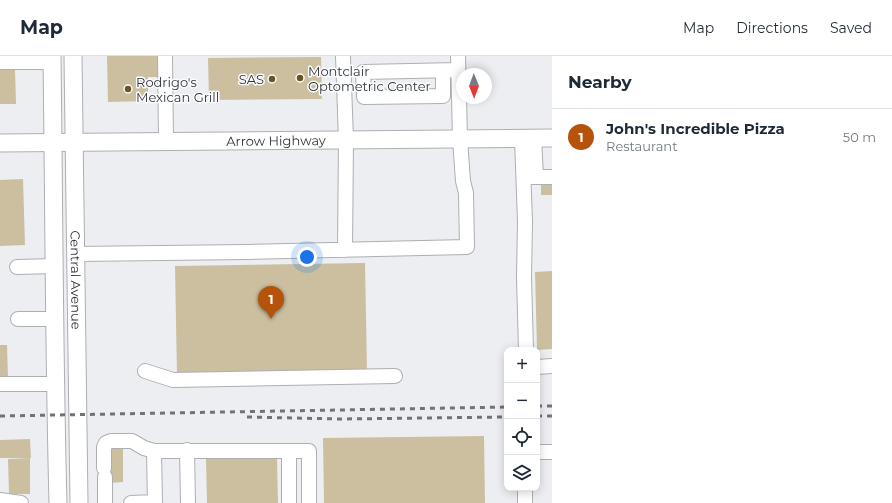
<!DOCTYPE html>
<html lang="en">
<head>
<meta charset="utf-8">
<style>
	:root { --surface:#fff; --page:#f2f2f3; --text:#1f2937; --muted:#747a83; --line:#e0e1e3; --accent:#b45309 }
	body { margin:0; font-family:Montserrat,sans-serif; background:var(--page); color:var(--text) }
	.controls { position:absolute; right:12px; bottom:12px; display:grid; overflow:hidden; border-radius:8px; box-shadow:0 2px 10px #0003 }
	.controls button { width:36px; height:36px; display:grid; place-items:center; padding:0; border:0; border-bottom:1px solid var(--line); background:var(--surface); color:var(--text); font:20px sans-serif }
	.compass { position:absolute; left:456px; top:12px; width:36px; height:36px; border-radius:50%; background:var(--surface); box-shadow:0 2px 10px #0003; rotate:179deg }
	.you { position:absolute; left:307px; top:201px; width:14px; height:14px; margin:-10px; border:3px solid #fff; border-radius:50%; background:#1a73e8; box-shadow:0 0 0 6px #1a73e833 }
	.badge { display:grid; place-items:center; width:26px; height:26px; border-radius:50%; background:var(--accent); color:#fff; font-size:13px; font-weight:700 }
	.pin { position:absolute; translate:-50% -33px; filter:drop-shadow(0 1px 2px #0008) }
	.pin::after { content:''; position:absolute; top:21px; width:14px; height:12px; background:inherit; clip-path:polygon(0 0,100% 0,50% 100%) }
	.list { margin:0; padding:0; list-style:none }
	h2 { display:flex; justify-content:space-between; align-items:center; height:52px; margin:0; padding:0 16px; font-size:17px }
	h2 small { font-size:13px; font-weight:400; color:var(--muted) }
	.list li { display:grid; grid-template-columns:26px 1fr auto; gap:12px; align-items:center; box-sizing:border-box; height:56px; padding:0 16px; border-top:1px solid var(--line) }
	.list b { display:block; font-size:15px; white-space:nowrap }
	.list p { margin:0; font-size:13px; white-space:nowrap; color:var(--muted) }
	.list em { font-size:13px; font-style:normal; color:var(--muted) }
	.icon { flex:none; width:22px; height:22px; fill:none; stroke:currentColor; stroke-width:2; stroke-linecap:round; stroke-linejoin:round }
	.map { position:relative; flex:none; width:552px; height:447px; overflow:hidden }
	header { display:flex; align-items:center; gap:24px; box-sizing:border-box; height:56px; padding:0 20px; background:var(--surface); border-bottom:1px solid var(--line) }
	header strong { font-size:19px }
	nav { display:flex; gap:22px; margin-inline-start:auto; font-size:14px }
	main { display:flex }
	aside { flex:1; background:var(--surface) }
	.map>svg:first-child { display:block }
	.building { fill:#cbbfa0 }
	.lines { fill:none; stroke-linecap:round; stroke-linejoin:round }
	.minor-casing { stroke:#adafb2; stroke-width:16 }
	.major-casing { stroke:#adafb2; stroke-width:19 }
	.minor { stroke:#fff; stroke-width:14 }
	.major { stroke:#fff; stroke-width:17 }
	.rail { stroke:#717275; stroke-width:3; stroke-dasharray:5 5; stroke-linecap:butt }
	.poi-dot { fill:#685523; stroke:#fafcff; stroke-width:1.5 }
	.labels { text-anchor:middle; stroke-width:3; stroke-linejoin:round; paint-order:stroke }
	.poi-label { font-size:13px; fill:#353638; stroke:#fafcff; text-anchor:start }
	.street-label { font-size:13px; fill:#353638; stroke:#fafcff }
</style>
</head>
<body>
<header>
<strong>Map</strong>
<nav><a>Map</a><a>Directions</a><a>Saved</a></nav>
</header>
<main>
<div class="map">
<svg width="552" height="447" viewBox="0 0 552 447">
	<rect width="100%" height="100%" fill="#eceef2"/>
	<path class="building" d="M107,0H159V21H148V45L108,46Z
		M321,1L322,43L209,44L208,2Z
		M15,13L16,48H0V14Z
		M23,123L25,189L0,190V124Z
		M552,127V139H541V128Z
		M365,207L367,315L177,319L175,210Z
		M552,215V293L537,294L535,216Z
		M0,289H7L8,322H0Z
		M484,380L485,447H324L323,382Z
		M30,383L31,402H0V384Z
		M123,390V426L109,427L108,391Z
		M30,402V438H9L8,403Z
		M277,402L278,447H207L206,403Z"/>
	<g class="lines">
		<g class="minor-casing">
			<path id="minor" d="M165,0L166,85
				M343,0L346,84L345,194
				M0,6H52
				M443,15V40L364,41L363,16L458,14
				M534,82L536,121
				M522,83L525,166L524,221L526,294
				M528,121H552
				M76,198L247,196L467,191L466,137L463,125L460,83L458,0
				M17,211L55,210
				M18,263H55
				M537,311L552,310
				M145,315L173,324L395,320
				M0,328H56
				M187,394L188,447
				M289,395V447
				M537,396H552
				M104,412V391L106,387L111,385H132L144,392L154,395
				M105,421V447
				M525,432V447
				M0,444L21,447
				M131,447L155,446
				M155,447L154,395H309V447"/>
		</g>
		<g class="major-casing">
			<g id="major">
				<path d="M52,0C54,149 54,298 58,447"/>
				<path id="s1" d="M73,0C76,149 76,298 79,447"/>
				<path id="s2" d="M0,87L552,82"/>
			</g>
		</g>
		<use href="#minor" class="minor"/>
		<use href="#major" class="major"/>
		<path class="rail" d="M537,350H552
			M0,360L507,351
			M537,360H552
			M247,361L341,363L507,361"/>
	</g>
	<g class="poi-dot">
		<circle cx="300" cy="22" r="4"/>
		<circle cx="272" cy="23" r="4"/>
		<circle cx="128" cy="33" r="4"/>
	</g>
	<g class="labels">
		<g class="poi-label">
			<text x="308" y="20">Montclair<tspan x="308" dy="15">Optometric Center</tspan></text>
			<text x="264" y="28" text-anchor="end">SAS</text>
			<text x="136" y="31">Rodrigo's<tspan x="136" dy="15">Mexican Grill</tspan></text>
		</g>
		<g class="street-label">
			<text dy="5" stroke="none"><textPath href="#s2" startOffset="276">Arrow Highway</textPath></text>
			<text dy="5" stroke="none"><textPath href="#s1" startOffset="224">Central Avenue</textPath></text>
		</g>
	</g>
</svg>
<div class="controls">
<button>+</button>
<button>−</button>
<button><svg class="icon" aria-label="locate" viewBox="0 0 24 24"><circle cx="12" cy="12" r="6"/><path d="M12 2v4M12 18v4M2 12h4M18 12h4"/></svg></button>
<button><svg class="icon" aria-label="layers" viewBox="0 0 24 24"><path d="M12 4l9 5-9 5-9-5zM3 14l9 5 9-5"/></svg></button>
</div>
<svg class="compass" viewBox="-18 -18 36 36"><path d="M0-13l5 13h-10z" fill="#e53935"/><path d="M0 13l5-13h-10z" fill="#747a83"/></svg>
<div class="you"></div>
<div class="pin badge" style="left:271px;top:263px">1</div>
</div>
<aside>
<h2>Nearby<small></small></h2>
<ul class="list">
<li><span class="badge">1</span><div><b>John's Incredible Pizza</b><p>Restaurant</p></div><em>50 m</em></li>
</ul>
</aside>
</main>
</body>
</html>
